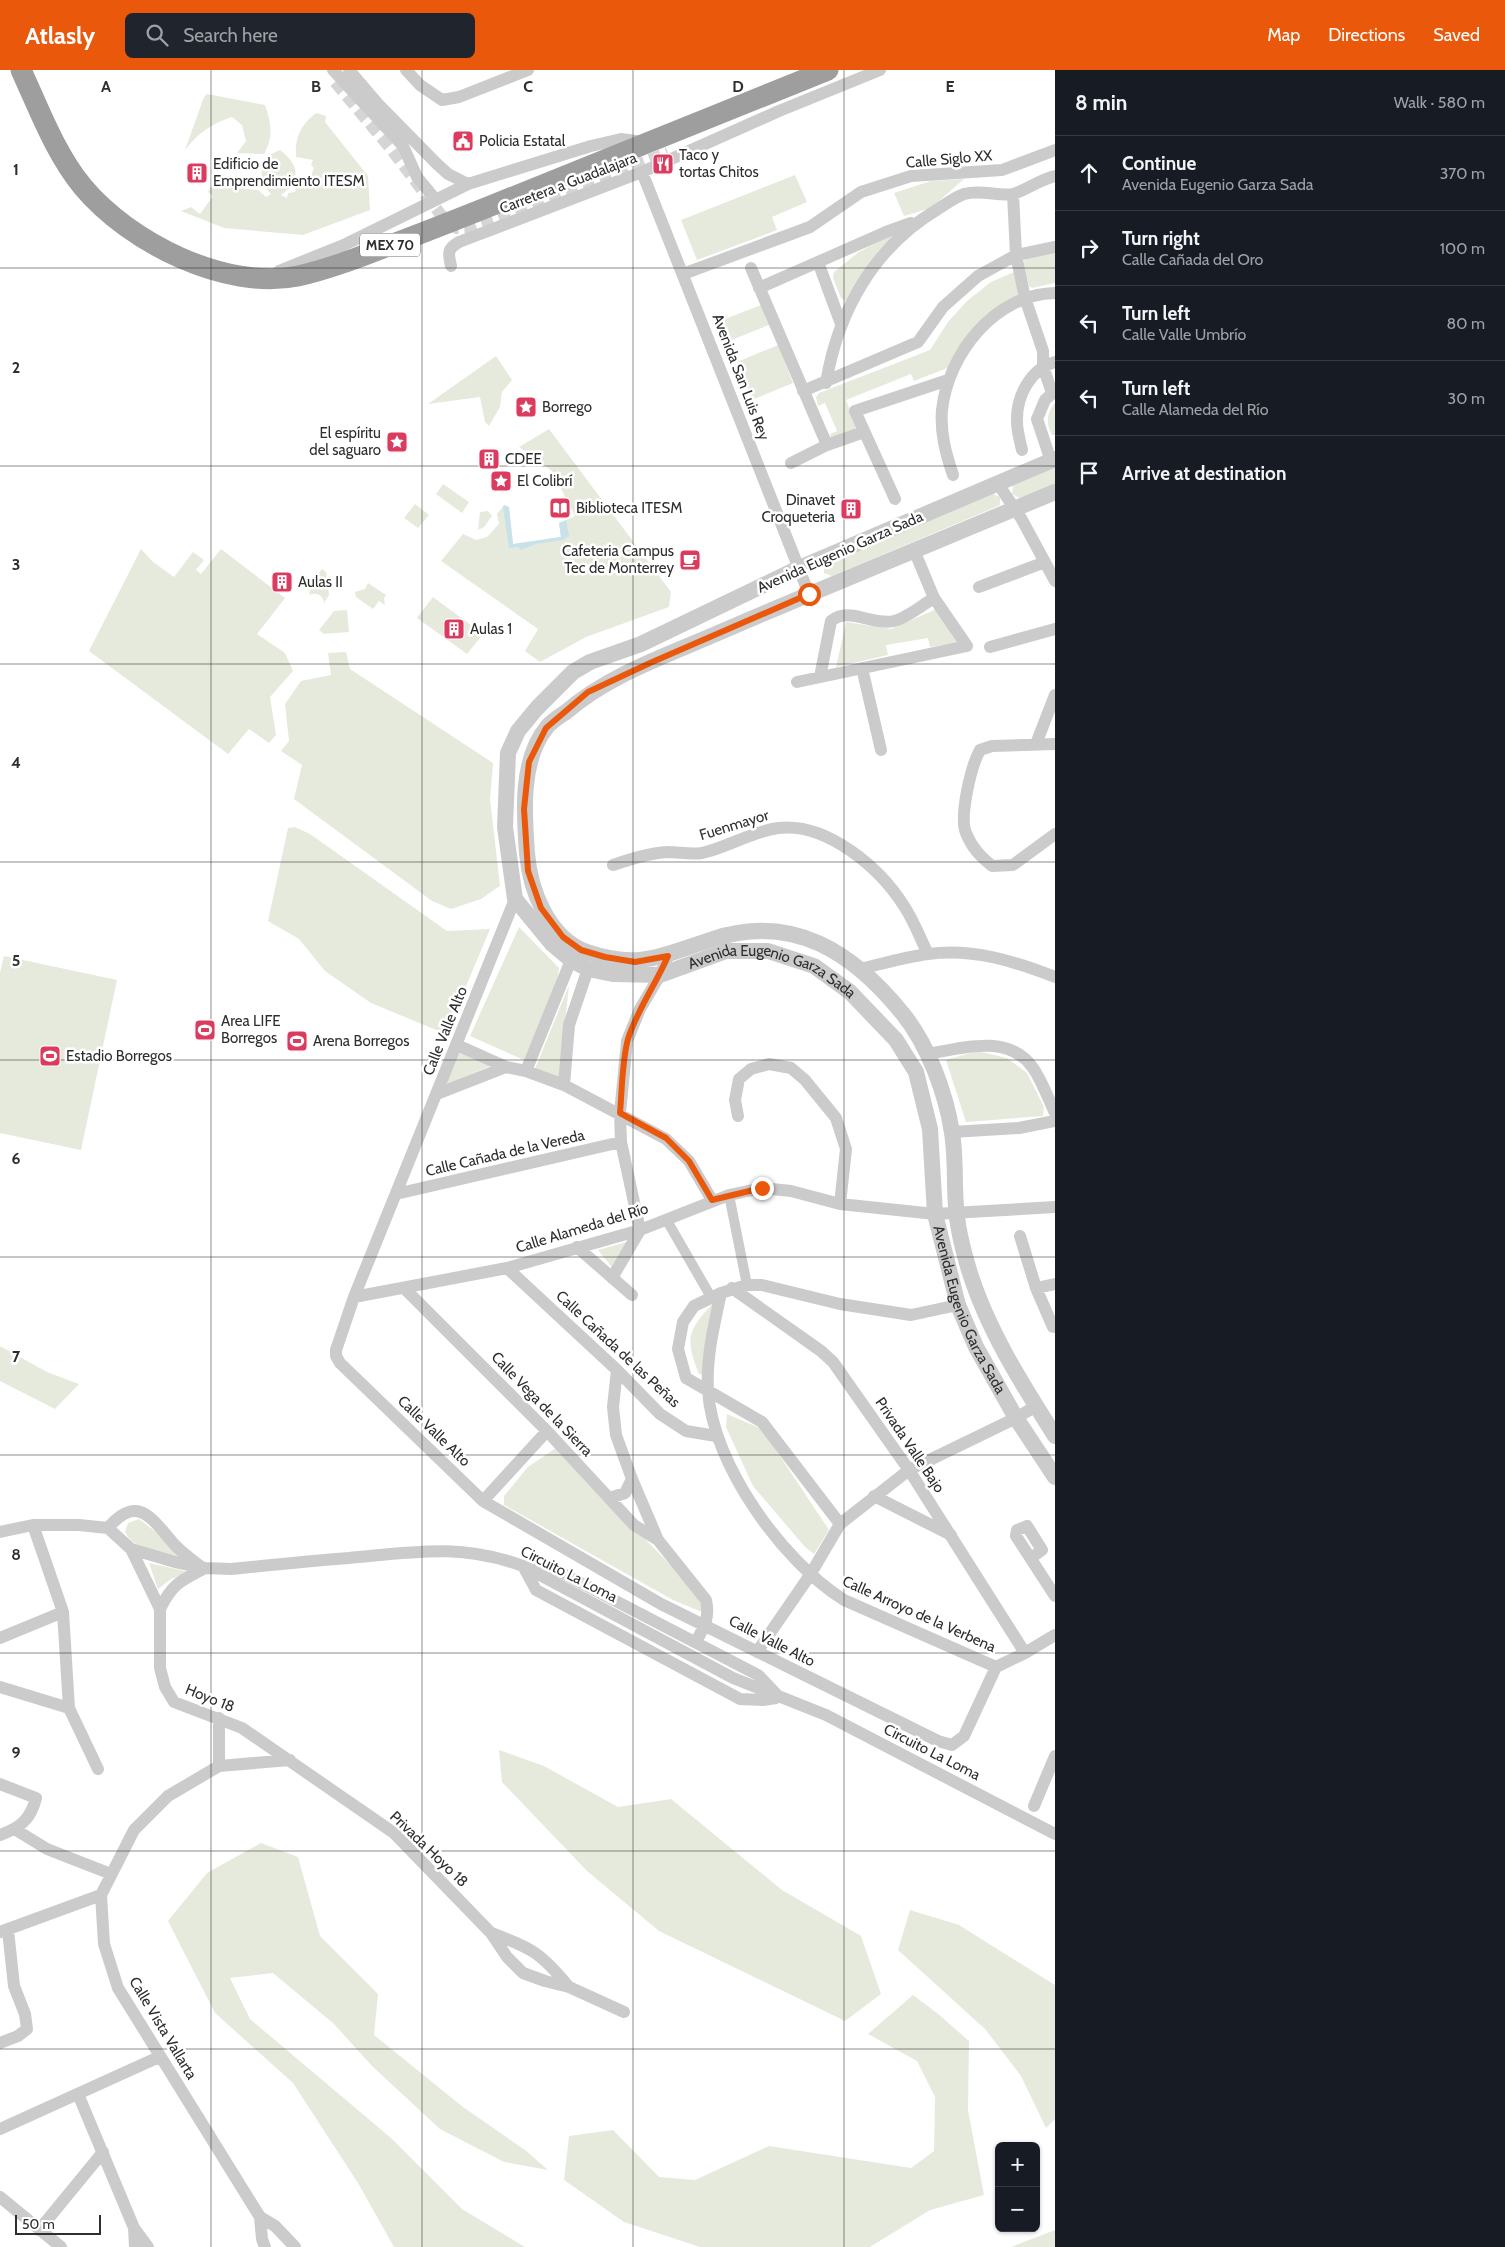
<!DOCTYPE html>
<html lang="en">
<head>
<meta charset="utf-8">
<style>
	:root { --surface:#171b24; --page:#20242c; --text:#f1f3f6; --muted:#9ea1a6; --line:#363941; --accent:#ea580c }
	body { margin:0; font-family:Cabin,sans-serif; background:var(--page); color:var(--text) }
	.controls { position:absolute; right:15px; bottom:15px; display:grid; overflow:hidden; border-radius:8px; box-shadow:0 1px 4px #0004 }
	.controls button { width:45px; height:45px; display:grid; place-items:center; padding:0; border:0; border-bottom:1px solid var(--line); background:var(--surface); color:var(--text); font:25px sans-serif }
	.scale { position:absolute; left:15px; bottom:12px; width:86px; box-sizing:border-box; padding-left:5px; border:2px solid #2e2e2e; border-top:0; font-size:14px; line-height:18px; white-space:nowrap; color:#2e2e2e; -webkit-text-stroke:4px #fff; paint-order:stroke }
	.stop { position:absolute; width:15px; height:15px; margin:-11px; border:4px solid #ea580c; border-radius:50%; background:#fff }
	.stop.end { background:#ea580c; border-color:#fff; box-shadow:0 1px 5px #0008 }
	.list { margin:0; padding:0; list-style:none }
	h2 { display:flex; justify-content:space-between; align-items:center; height:65px; margin:0; padding:0 20px; font-size:21px }
	h2 small { font-size:16px; font-weight:400; color:var(--muted) }
	.list li { display:grid; grid-template-columns:32px 1fr auto; gap:15px; align-items:center; box-sizing:border-box; height:75px; padding:0 20px; border-top:1px solid var(--line) }
	.list b { display:block; font-size:19px; white-space:nowrap }
	.list p { margin:0; font-size:16px; white-space:nowrap; color:var(--muted) }
	.list em { font-size:16px; font-style:normal; color:var(--muted) }
	.icon { flex:none; width:28px; height:28px; fill:none; stroke:currentColor; stroke-width:2; stroke-linecap:round; stroke-linejoin:round }
	.map { position:relative; flex:none; width:1055px; height:2177px; overflow:hidden }
	header { display:flex; align-items:center; gap:30px; box-sizing:border-box; height:70px; padding:0 25px; background:var(--accent); color:#fff }
	header strong { font-size:24px }
	nav { display:flex; gap:28px; margin-inline-start:auto; font-size:18px }
	.search { width:350px; height:45px; background:var(--page); display:flex; align-items:center; gap:12px; box-sizing:border-box; padding:0 18px; border-radius:8px; color:var(--muted); font-size:19px }
	main { display:flex }
	aside { flex:1; background:var(--surface) }
	.map>svg:first-child { display:block }
	.green { fill:#e6eadc }
	.water { fill:#c9e1e9 }
	.lines { fill:none; stroke-linecap:round; stroke-linejoin:round }
	.minor-tunnel { stroke:#d5d5d5; stroke-width:12; stroke-dasharray:12 6; stroke-linecap:butt }
	.pedestrian { stroke:#cbcbcb; stroke-width:10 }
	.minor { stroke:#cbcbcb; stroke-width:12 }
	.tertiary { stroke:#cbcbcb; stroke-width:16 }
	.trunk { stroke:#9e9e9e; stroke-width:21 }
	.route { stroke:#ea580c; stroke-width:6 }
	.grid { fill:none; stroke:#2e2e2e; stroke-width:1; stroke-opacity:0.55 }
	.labels { text-anchor:middle; stroke-width:5; stroke-linejoin:round; paint-order:stroke }
	.shield { fill:#fff; stroke:#6d6d6d; stroke-width:1 }
	.shield-label { font-size:14px; font-weight:bold; fill:#2e2e2e }
	.poi-label { font-size:15px; fill:#2e2e2e; stroke:#fff; text-anchor:start }
	.street-label { font-size:15px; fill:#2e2e2e; stroke:#fff }
	.grid-label { font-size:16px; text-anchor:middle; font-weight:bold; fill:#2e2e2e; stroke:#fff; stroke-width:5; stroke-linejoin:round; paint-order:stroke }
</style>
</head>
<body>
<header>
<strong>Atlasly</strong>
<div class="search"><svg class="icon" aria-label="search" viewBox="0 0 24 24"><circle cx="10" cy="10" r="6"/><path d="M15 15l6 6"/></svg>Search here</div>
<nav><a>Map</a><a>Directions</a><a>Saved</a></nav>
</header>
<main>
<div class="map">
<svg width="1055" height="2177" viewBox="0 0 1055 2177">
	<rect width="100%" height="100%" fill="#fff"/>
	<path class="green" d="M207,24L265,35C271,52 274,67 264,84L237,83L246,71L242,55L232,47C211,54 198,63 185,80L204,27Z
		M316,43L326,46L325,52L368,106L370,140L303,165L224,158L181,141L191,137L200,144L213,126L208,122L211,117L215,119L217,116L258,120L266,127L271,124C256,109 259,87 280,80C300,95 301,111 281,125L287,128L288,123L295,122L296,117L308,114L304,106L311,105L314,98L311,95L313,90L296,87C295,67 300,56 316,43Z
		M795,105L807,132L772,147L777,160L697,190L681,150Z
		M964,109L931,138L904,146L894,123L931,111Z
		M897,161L846,231L841,228L833,208L834,202L859,182Z
		M1055,181V213L1032,218L1029,216L1024,194L1025,186Z
		M1014,202L1020,224L1005,232L950,297L914,311L911,304L846,330L858,361L832,370L830,364L837,361L825,333L818,336L816,327L819,323L930,280L948,252L967,231L991,212Z
		M761,235L769,255L729,271L720,251Z
		M778,275L793,313L752,330L737,292Z
		M496,286L512,310L502,322L500,337L489,356L485,352L480,327L428,334Z
		M1055,333V365H1052C1046,354 1046,343 1055,333Z
		M549,359L671,522L669,537L586,567L540,592L525,581L538,559L441,491L463,464L476,470L487,467L499,454L497,444L504,435L509,437L513,474L561,467L559,453L575,446L552,401L519,377Z
		M1055,397V414L1020,428L1012,424L1013,415Z
		M443,414L469,432L462,443L436,424Z
		M993,424L1000,427V435L996,437L832,506L824,503V495Z
		M415,434L429,445L418,458L404,448Z
		M488,441L492,446L484,457L478,460L480,442Z
		M141,479L153,492L174,507L193,482L204,490L196,500L201,504L221,479L285,528L257,564L285,583L293,601L270,627L276,665L269,673L249,659L228,684L89,581Z
		M322,499L326,502L329,525L324,533C323,525 316,522 309,525L312,511Z
		M368,513L386,525L384,528L385,535L379,531L373,539L356,527L355,522L365,519Z
		M433,527L483,564L467,584L417,548Z
		M939,538L958,573L930,577L928,568L886,575L888,585L836,597L846,552L891,559Z
		M347,540L349,562L324,564L319,560L334,541Z
		M346,582L350,599L493,693L490,729L500,816L481,829L451,839L432,831L294,729L302,695L281,681L289,671L285,634L301,611L331,605L328,583Z
		M295,757L310,764L447,861L490,859L446,964L371,933L325,901L299,869L268,851L288,758Z
		M519,857L559,898L556,918L524,990L470,966Z
		M4,886L117,910L81,1080L0,1063V903Z
		M569,915L559,1011L535,999Z
		M977,981L1007,988L1027,1003L1044,1037L1043,1046L966,1052L946,990Z
		M459,982L492,995L444,1016Z
		M630,1171L615,1201L598,1180Z
		M713,1233L705,1305L699,1304C685,1268 687,1262 713,1233Z
		M0,1276L47,1302L79,1314L55,1339L0,1311Z
		M727,1344L762,1359L829,1460L814,1484L805,1477L753,1416L726,1357Z
		M556,1378L694,1519L705,1534L702,1542L673,1530L504,1435V1426L528,1397Z
		M139,1449L156,1462L183,1490C164,1485 135,1482 125,1462L128,1453Z
		M149,1493L189,1502L171,1509L158,1519Z
		M499,1680L544,1696L618,1737L671,1729L782,1820L861,1866L881,1924L845,1951L659,1861L587,1801L502,1712Z
		M261,1773L298,1787L320,1866L378,1924L374,1965L463,2037L525,2080L548,2100L504,2092L440,2059L372,1996L334,1954L273,1903L230,1908L250,1949L391,2068L462,2139L525,2177H394L358,2113L293,2013L215,1943L168,1851L207,1803Z
		M910,1840L959,1855L1055,1915V2049L1046,2058L1021,2006L985,1959L898,1880Z
		M913,1925L937,1943L969,1971L968,2040L984,2125L930,2140L870,2177H700L624,2152L564,2110L569,2066L613,2060L659,2107L695,2110L769,2076L911,2098L934,2081L935,2027L917,1991L868,1964Z
		M1055,2160V2177H1011Z"/>
	<path class="water" d="M504,435L509,437L513,474L561,467L559,453L566,450L569,466L563,470L536,474L521,480L518,477L509,478L503,437Z"/>
	<g class="lines">
		<path class="minor-tunnel" d="M335,12L392,80L441,145L457,158L474,157L668,83"/>
		<path class="pedestrian" d="M729,1125L747,1215
			M666,1149L711,1227"/>
		<path class="minor" d="M333,0L403,76L417,107L436,130
			M349,0L378,34L437,94L448,104L468,114
			M406,0L420,15L442,30L459,27L528,0
			M642,102L809,524
			M1013,124L1016,185L1025,228L1043,281V296L1052,323
			M818,192L841,254
			M451,196C448,183 447,179 459,172L642,102L779,41L880,0
			M751,198L827,375
			M279,201L346,174L468,114L591,76L621,69L643,72
			M683,204L810,157L861,122L911,106L1002,100L1055,80
			M759,218L886,162L911,153
			M826,313C838,241 874,177 938,139C946,134 955,127 964,124C982,119 999,127 1013,124C1027,120 1038,110 1055,106
			M803,321L918,272L943,237L978,206L1016,185L1055,177
			M1022,380C1020,371 1017,361 1017,352C1016,327 1030,299 1055,292
			M1051,391L1037,349L1045,330L1055,321
			M791,393L827,375L864,362
			M953,405C946,384 940,363 942,340C948,284 995,224 1055,223
			M998,414L1021,448L1055,511
			M895,429L855,341L948,310
			M979,517L1045,492
			M990,577L1055,559
			M862,598L881,680
			M820,607L831,551C849,536 872,556 894,551C907,548 922,535 934,528
			M797,612L967,576L934,528L914,480
			M1036,674L1055,625
			M1055,674L992,676L980,680C971,696 959,747 966,763C972,778 980,786 992,796L1013,795L1055,764
			M613,795C631,789 649,783 668,782C679,782 691,785 702,783C728,777 751,762 778,758C827,752 880,798 904,836C914,851 920,868 928,884
			M515,829L354,1227L336,1280V1286L340,1293L483,1431L661,1534L938,1671L952,1675L964,1666L996,1597L1025,1583L1055,1565
			M860,899C882,894 905,887 928,884C973,878 1014,891 1055,907
			M457,975L506,997L526,1001L564,1015L666,1069L689,1091L712,1130
			M928,984C961,978 1009,963 1033,998C1042,1011 1048,1028 1055,1043
			M526,1001L571,890
			M564,1015L569,955L588,899
			M437,1024L506,997
			M738,1046L735,1030L739,1009L751,999L769,994L791,998L805,1010L836,1048L846,1079L840,1134
			M952,1062L1019,1058L1055,1051
			M396,1124L621,1072
			M1020,1166L1036,1218L1053,1257
			M577,1177L632,1225
			M507,1198L617,1300L660,1344L686,1361L716,1366
			M612,1208L640,1160L621,1072L620,1043L627,971L640,939L660,905L668,886
			M732,1218L821,1281L833,1292L909,1400L1025,1583
			M1036,1218L1055,1214
			M405,1219L547,1361L634,1455L658,1470
			M721,1223L694,1236L683,1252L678,1279L686,1308L762,1352L840,1454
			M354,1227L507,1198L640,1160L729,1125L762,1118L791,1121L840,1134L935,1144L1055,1137
			M958,1235L911,1245L840,1234L762,1215H747L721,1223C714,1255 706,1288 708,1320C712,1394 783,1492 844,1530L996,1597
			M617,1300L613,1337L616,1365L632,1409L658,1470L706,1530C710,1548 704,1557 696,1572
			M874,1426L951,1465
			M610,1428L625,1423L632,1409
			M483,1431L547,1361
			M33,1455L63,1542L69,1638L98,1699
			M108,1458C138,1423 152,1449 174,1474C181,1482 191,1489 200,1496
			M0,1462L33,1455H79L108,1458L131,1479L175,1492L205,1498L231,1499C270,1495 310,1491 349,1488C413,1482 461,1473 523,1496L733,1608L826,1645L1055,1764
			M131,1479L160,1539V1598L165,1617L174,1632L242,1658L394,1763L491,1863L507,1887L523,1903L545,1911L569,1917L624,1942
			M1031,1488L1042,1480L1027,1456L1017,1460L1016,1466L1055,1526
			M523,1496L536,1520L740,1629L763,1630L776,1628
			M532,1498L560,1502L758,1605L777,1625
			M160,1539C172,1514 180,1511 205,1498
			M0,1568L63,1542
			M757,1582L810,1505L840,1454L909,1400L1016,1348L1036,1336
			M0,1617L69,1638
			M290,1690L219,1696L168,1726L134,1760L101,1825L104,1874L118,1918L260,2147L275,2156L295,2177
			M219,1696V1648
			M0,1714L36,1728C31,1749 20,1758 0,1765
			M1034,1736L1055,1686
			M16,1760L47,1779L111,1804
			M0,1862L101,1825
			M491,1863C532,1878 541,1883 569,1917
			M0,1973L18,1966L27,1959L25,1944L14,1916L8,1860
			M78,2024L134,2158L135,2177
			M0,2059L159,1987
			M0,2127L61,2177
			M260,2147L262,2169L265,2177
			M134,2158L148,2177
			M39,2160L103,2082"/>
		<g class="tertiary">
			<path id="s1" d="M1055,389L799,498L641,574L590,592L573,602L537,638L518,661L508,683L505,757L515,829L552,874L571,890L588,899L613,904L660,905L726,881H768L814,896L850,922L896,970L916,1002L930,1059L935,1144L958,1235L976,1277L1016,1348L1055,1407"/>
			<path d="M1055,422C945,468 834,513 725,560C671,584 611,603 566,642C560,646 552,651 547,657C520,690 524,743 527,783C530,820 548,868 587,882C640,900 663,885 713,869C793,843 853,882 903,944C928,975 946,1023 952,1063C956,1087 954,1112 956,1136C957,1157 963,1180 969,1200C987,1259 1022,1314 1055,1366"/>
		</g>
		<path class="trunk" d="M21,0C39,39 55,83 83,117C129,172 225,221 298,206C330,199 362,186 393,174C428,161 463,147 498,133C609,89 719,45 828,0"/>
	</g>
	<g class="lines">
		<path class="route" d="M762,1118L712,1130L689,1091L666,1068L620,1043C622,1020 622,991 628,969C637,940 656,914 668,886L635,892L605,887L581,880L563,867L541,838L528,801L524,739L529,692L546,658L588,622L650,593L809,524"/>
	</g>
	<path class="grid" d="M211,0V2177M422,0V2177M633,0V2177M844,0V2177M0,198H1055M0,396H1055M0,594H1055M0,792H1055M0,990H1055M0,1187H1055M0,1385H1055M0,1583H1055M0,1781H1055M0,1979H1055"/>
	<defs>
		<g id="civic-square" transform="scale(1.125)"><rect x="-9" y="-9" width="18" height="18" rx="4" fill="#da3b5e" stroke="#fff"/><path d="M-.6-6.5H3V-4.5H.6V-3L4-1V1h2V6H-6V1h2V-1L-.6-3ZM-1.2 2.5V6h2.4V2.5Z" fill="#fff"/></g>
		<g id="restaurant-square" transform="scale(1.125)"><rect x="-9" y="-9" width="18" height="18" rx="4" fill="#da3b5e" stroke="#fff"/><path d="M-5-6h1v4h1v-4h1v4h1v-4h1v5L-1.5 .5V6h-2V.5L-5-1ZM5-6V6H3V1.5H1.5Q1.5-4 5-6Z" fill="#fff"/></g>
		<g id="building-square" transform="scale(1.125)"><rect x="-9" y="-9" width="18" height="18" rx="4" fill="#da3b5e" stroke="#fff"/><path d="M-4-6H4V6H1V3H-1V6H-4ZM-2.5-4.3h1.7v1.8h-1.7ZM.8-4.3h1.7v1.8H.8ZM-2.5-1h1.7V.8h-1.7ZM.8-1h1.7V.8H.8Z" fill="#fff"/></g>
		<g id="sight-square" transform="scale(1.125)"><rect x="-9" y="-9" width="18" height="18" rx="4" fill="#da3b5e" stroke="#fff"/><path d="M0-6L1.8-2.2L6-1.7L2.9 1.2L3.7 5.4L0 3.3L-3.7 5.4L-2.9 1.2L-6-1.7L-1.8-2.2Z" fill="#fff"/></g>
		<g id="library-square" transform="scale(1.125)"><rect x="-9" y="-9" width="18" height="18" rx="4" fill="#da3b5e" stroke="#fff"/><path d="M-6-4Q-3-5.5-.7-3.5V5Q-3 3-6 4ZM6-4Q3-5.5 .7-3.5V5Q3 3 6 4Z" fill="#fff"/></g>
		<g id="cafe-square" transform="scale(1.125)"><rect x="-9" y="-9" width="18" height="18" rx="4" fill="#da3b5e" stroke="#fff"/><path d="M-5.5-4.5H6V0H3Q3 3.5 0 3.5H-2.5Q-5.5 3.5-5.5 0ZM3-3.2v2h1.7v-2ZM-6 4.5H4V6H-6Z" fill="#fff"/></g>
		<g id="stadium-square" transform="scale(1.125)"><rect x="-9" y="-9" width="18" height="18" rx="4" fill="#da3b5e" stroke="#fff"/><path d="M0-5a6.5 5 0 1 0 0 10a6.5 5 0 1 0 0-10ZM-3.5-1.8h7v3.6h-7Z" fill="#fff"/></g>
	</defs>
	<g fill-rule="evenodd">
		<use href="#civic-square" x="463" y="71"/>
		<use href="#restaurant-square" x="663" y="94"/>
		<use href="#building-square" x="197" y="103"/>
		<use href="#sight-square" x="526" y="337"/>
		<use href="#sight-square" x="397" y="372"/>
		<use href="#building-square" x="489" y="389"/>
		<use href="#sight-square" x="501" y="411"/>
		<use href="#library-square" x="560" y="438"/>
		<use href="#building-square" x="851" y="439"/>
		<use href="#cafe-square" x="690" y="490"/>
		<use href="#building-square" x="282" y="512"/>
		<use href="#building-square" x="454" y="559"/>
		<use href="#stadium-square" x="205" y="960"/>
		<use href="#stadium-square" x="297" y="971"/>
		<use href="#stadium-square" x="50" y="986"/>
	</g>
	<g class="labels">
		<rect class="shield" x="360" y="163.5" width="60" height="23" rx="4"/>
		<g class="shield-label">
			<text x="390" y="180">MEX 70</text>
		</g>
		<g class="poi-label">
			<text x="479" y="76">Policia Estatal</text>
			<text x="679" y="90">Taco y<tspan x="679" dy="17">tortas Chitos</tspan></text>
			<text x="213" y="99">Edificio de<tspan x="213" dy="17">Emprendimiento ITESM</tspan></text>
			<text x="542" y="342">Borrego</text>
			<text x="381" y="368" text-anchor="end">El espíritu<tspan x="381" dy="17">del saguaro</tspan></text>
			<text x="505" y="394">CDEE</text>
			<text x="517" y="416">El Colibrí</text>
			<text x="835" y="435" text-anchor="end">Dinavet<tspan x="835" dy="17">Croqueteria</tspan></text>
			<text x="576" y="443">Biblioteca ITESM</text>
			<text x="674" y="486" text-anchor="end">Cafeteria Campus<tspan x="674" dy="17">Tec de Monterrey</tspan></text>
			<text x="298" y="517">Aulas II</text>
			<text x="470" y="564">Aulas 1</text>
			<text x="221" y="956">Area LIFE<tspan x="221" dy="17">Borregos</tspan></text>
			<text x="313" y="976">Arena Borregos</text>
			<text x="66" y="991">Estadio Borregos</text>
		</g>
		<g class="street-label">
			<text transform="translate(949 89) rotate(-5)" y="5">Calle Siglo XX</text>
			<text transform="translate(568 113) rotate(-21)" y="5">Carretera a Guadalajara</text>
			<text transform="translate(741 307) rotate(69)" y="5">Avenida San Luis Rey</text>
			<text transform="translate(840 482) rotate(-24)" y="5">Avenida Eugenio Garza Sada</text>
			<text transform="translate(734 755) rotate(-17)" y="5">Fuenmayor</text>
			<text dy="5" stroke="none"><textPath href="#s1" startOffset="1074">Avenida Eugenio Garza Sada</textPath></text>
			<text transform="translate(445 961) rotate(-68)" y="5">Calle Valle Alto</text>
			<text transform="translate(505 1083) rotate(-13)" y="5">Calle Cañada de la Vereda</text>
			<text transform="translate(582 1158) rotate(-17)" y="5">Calle Alameda del Río</text>
			<text dy="5" stroke="none"><textPath href="#s1" startOffset="1509">Avenida Eugenio Garza Sada</textPath></text>
			<text transform="translate(618 1279) rotate(43)" y="5">Calle Cañada de las Peñas</text>
			<text transform="translate(542 1334) rotate(46)" y="5">Calle Vega de la Sierra</text>
			<text transform="translate(434 1361) rotate(44)" y="5">Calle Valle Alto</text>
			<text transform="translate(910 1375) rotate(56)" y="5">Privada Valle Bajo</text>
			<text transform="translate(569 1504) rotate(27)" y="5">Circuito La Loma</text>
			<text transform="translate(919 1544) rotate(24)" y="5">Calle Arroyo de la Verbena</text>
			<text transform="translate(772 1571) rotate(27)" y="5">Calle Valle Alto</text>
			<text transform="translate(210 1628) rotate(22)" y="5">Hoyo 18</text>
			<text transform="translate(932 1682) rotate(27)" y="5">Circuito La Loma</text>
			<text transform="translate(429 1779) rotate(44)" y="5">Privada Hoyo 18</text>
			<text transform="translate(163 1958) rotate(59)" y="5">Calle Vista Vallarta</text>
		</g>
	</g>
	<g class="grid-label">
		<text x="106" y="22">A</text>
		<text x="316" y="22">B</text>
		<text x="528" y="22">C</text>
		<text x="738" y="22">D</text>
		<text x="950" y="22">E</text>
		<text x="16" y="105">1</text>
		<text x="16" y="303">2</text>
		<text x="16" y="500">3</text>
		<text x="16" y="698">4</text>
		<text x="16" y="896">5</text>
		<text x="16" y="1094">6</text>
		<text x="16" y="1292">7</text>
		<text x="16" y="1490">8</text>
		<text x="16" y="1688">9</text>
	</g>
</svg>
<div class="controls">
<button>+</button>
<button>−</button>
</div>
<div class="scale">50 m</div>
<div class="stop" style="left:809px;top:524px"></div>
<div class="stop end" style="left:762px;top:1118px"></div>
</div>
<aside>
<h2>8 min<small>Walk · 580 m</small></h2>
<ul class="list">
<li><svg class="icon" aria-label="ahead" viewBox="0 0 24 24"><path d="M12 20V5M6 11l6-6 6 6"/></svg><div><b>Continue</b><p>Avenida Eugenio Garza Sada</p></div><em>370 m</em></li>
<li><svg class="icon" aria-label="right" viewBox="0 0 24 24"><path d="M7 20v-9h11M14 6l5 5-5 5"/></svg><div><b>Turn right</b><p>Calle Cañada del Oro</p></div><em>100 m</em></li>
<li><svg class="icon" aria-label="left" viewBox="0 0 24 24"><path d="M17 20v-9H6M10 6l-5 5 5 5"/></svg><div><b>Turn left</b><p>Calle Valle Umbrío</p></div><em>80 m</em></li>
<li><svg class="icon" aria-label="left" viewBox="0 0 24 24"><path d="M17 20v-9H6M10 6l-5 5 5 5"/></svg><div><b>Turn left</b><p>Calle Alameda del Río</p></div><em>30 m</em></li>
<li><svg class="icon" aria-label="arrive" viewBox="0 0 24 24"><path d="M6 21V4h12l-3 4 3 4H6"/></svg><div><b>Arrive at destination</b></div></li>
</ul>
</aside>
</main>
</body>
</html>
